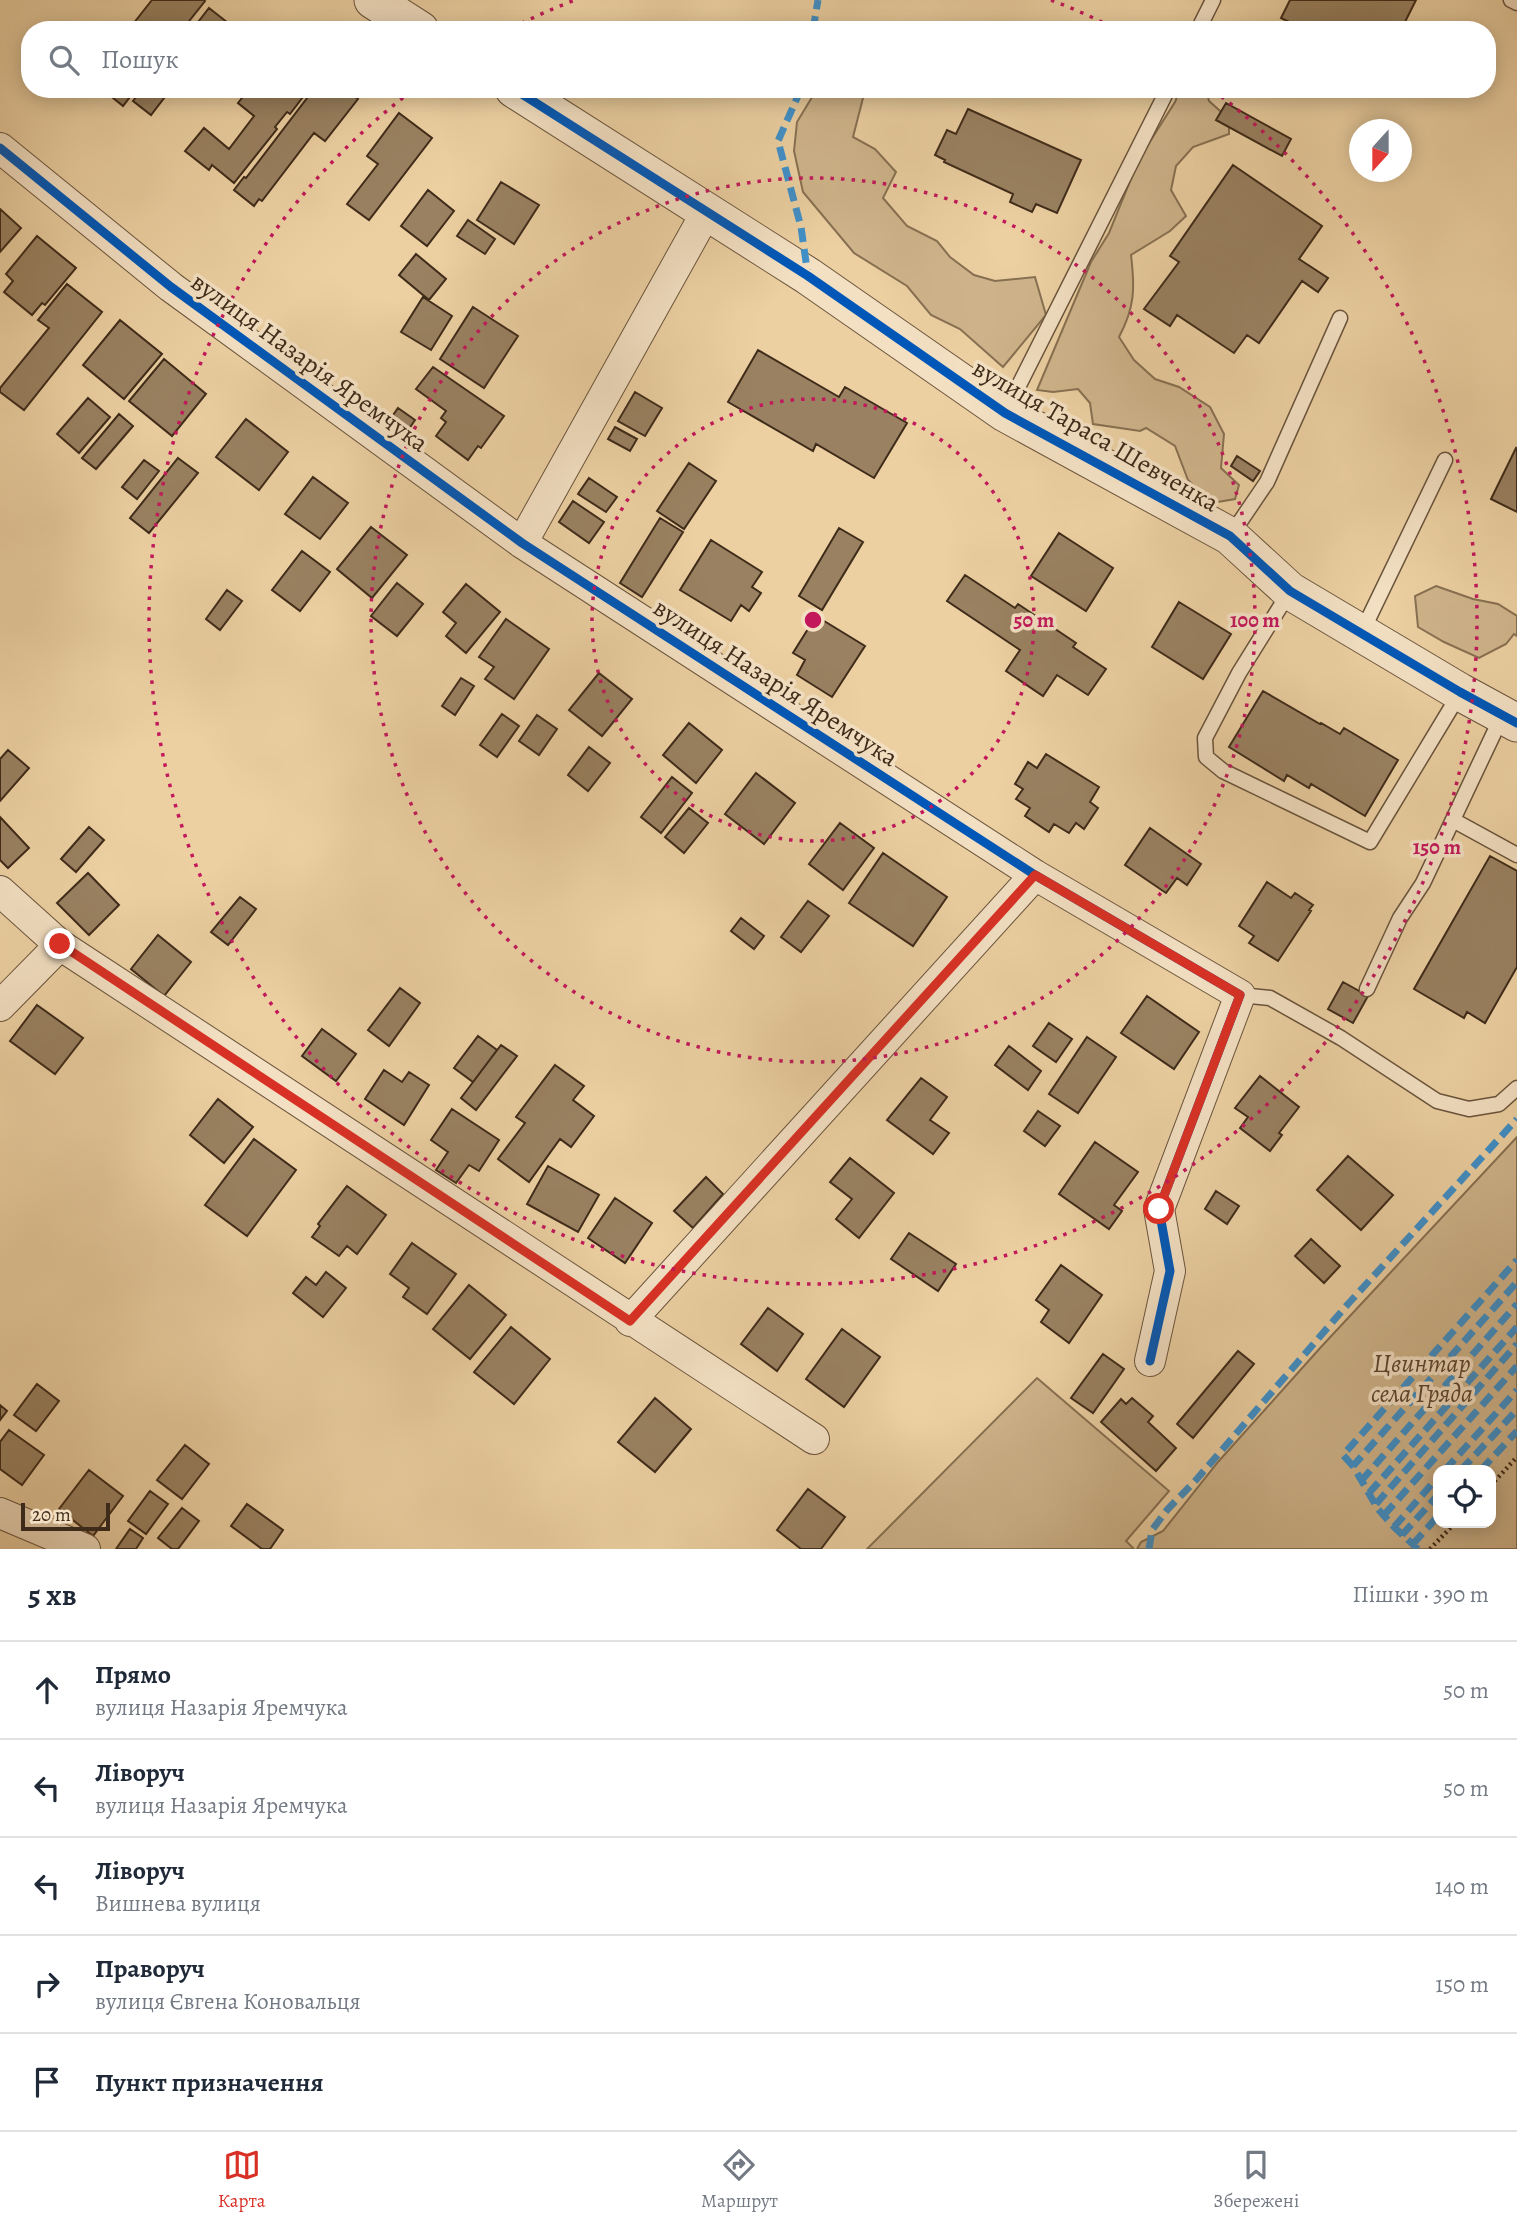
<!DOCTYPE html>
<html lang="uk">
<head>
<meta charset="utf-8">
<style>
	:root { --surface:#fff; --page:#f2f2f3; --text:#1f2937; --muted:#747a83; --line:#e0e1e3; --accent:#d93025 }
	body { margin:0; font-family:Alegreya,serif; background:var(--page); color:var(--text) }
	.controls { position:absolute; right:21px; bottom:21px; display:grid; overflow:hidden; border-radius:14px; box-shadow:0 4px 18px #0003 }
	.controls button { width:63px; height:63px; display:grid; place-items:center; padding:0; border:0; border-bottom:2px solid var(--line); background:var(--surface); color:var(--text); font:35px sans-serif }
	.compass { position:absolute; left:1349px; top:119px; width:63px; height:63px; border-radius:50%; background:var(--surface); box-shadow:0 4px 18px #0003; rotate:201deg }
	.scale { position:absolute; left:21px; bottom:18px; width:89px; box-sizing:border-box; padding-left:7px; border:4px solid #3f2b1a; border-top:0; font-size:19px; line-height:24px; white-space:nowrap; color:#3f2b1a; -webkit-text-stroke:5px #f3e0c3; paint-order:stroke }
	.stop { position:absolute; width:21px; height:21px; margin:-16px; border:5px solid #d93025; border-radius:50%; background:#fff }
	.stop.end { background:#d93025; border-color:#fff; box-shadow:0 2px 7px #0008 }
	.list { margin:0; padding:0; list-style:none }
	h2 { display:flex; justify-content:space-between; align-items:center; height:91px; margin:0; padding:0 28px; font-size:30px }
	h2 small { font-size:23px; font-weight:400; color:var(--muted) }
	.list li { display:grid; grid-template-columns:46px 1fr auto; gap:21px; align-items:center; box-sizing:border-box; height:98px; padding:0 28px; border-top:2px solid var(--line) }
	.list b { display:block; font-size:26px; white-space:nowrap }
	.list p { margin:0; font-size:23px; white-space:nowrap; color:var(--muted) }
	.list em { font-size:23px; font-style:normal; color:var(--muted) }
	.icon { flex:none; width:38px; height:38px; fill:none; stroke:currentColor; stroke-width:2; stroke-linecap:round; stroke-linejoin:round }
	.map { position:relative; flex:none; width:1517px; height:1549px; overflow:hidden }
	.search { position:absolute; background:var(--surface); box-shadow:0 4px 18px #0003; left:21px; right:21px; top:21px; height:77px; display:flex; align-items:center; gap:18px; box-sizing:border-box; padding:0 24px; border-radius:28px; color:var(--muted); font-size:26px }
	.sheet { height:581px; background:var(--surface) }
	nav { display:flex; justify-content:space-around; align-items:center; box-sizing:border-box; height:98px; border-top:2px solid var(--line); background:var(--surface); font-size:19px; color:var(--muted) }
	nav a { display:grid; justify-items:center; gap:4px }
	nav .on { color:var(--accent) }
	.map>svg:first-child { display:block }
	.green { fill:#cfb48b; stroke:#877052; stroke-width:2; fill-rule:evenodd }
	.building { fill:#998161; stroke:#3f2b1a; stroke-width:2 }
	.lines { fill:none; stroke-linecap:round; stroke-linejoin:round }
	.service-casing { stroke:#6a543c; stroke-width:17 }
	.minor-casing { stroke:#6a543c; stroke-width:32 }
	.tertiary-casing { stroke:#6a543c; stroke-width:39 }
	.path { stroke:#3f2b1a; stroke-width:4.5; stroke-dasharray:2 3.5; stroke-linecap:butt }
	.service { stroke:#f3e0c3; stroke-width:14 }
	.minor { stroke:#f3e0c3; stroke-width:30 }
	.tertiary { stroke:#f3e0c3; stroke-width:37 }
	.quiet { stroke:#3f90c9; stroke-width:7; stroke-dasharray:14 7; stroke-linecap:butt }
	.cycleway-casing { stroke:#f3e0c3; stroke-width:13 }
	.cycleway { stroke:#0057b8; stroke-width:9 }
	.route { stroke:#d93025; stroke-width:9 }
	.ring { fill:none; stroke:#c2185b; stroke-width:3.5; stroke-dasharray:3.5 7 }
	.labels { text-anchor:middle; stroke-width:7; stroke-linejoin:round; paint-order:stroke }
	.street-label { font-size:26px; fill:#3f2b1a; stroke:#f3e0c3 }
	.park-label { font-size:26px; font-style:italic; fill:#5c4631; stroke:#f3e0c3 }
	.centre { fill:#c2185b; stroke:#f3e0c3; stroke-width:3.5 }
	.ring-label { font-size:21px; text-anchor:middle; font-weight:bold; fill:#c2185b; stroke:#f3e0c3; stroke-width:7; stroke-linejoin:round; paint-order:stroke }
</style>
</head>
<body>
<div class="map">
<svg width="1517" height="1549" viewBox="0 0 1517 1549">
	<rect width="100%" height="100%" fill="#ecd0a2"/>
	<filter id="stains"><feTurbulence type="fractalNoise" baseFrequency=".00286" numOctaves="4"/><feColorMatrix values="0 0 0 0 .2 0 0 0 0 .09 0 0 0 0 .02 0 0 0 .5 -.17"/></filter>
	<radialGradient id="worn" r=".72"><stop offset=".6" stop-color="#630" stop-opacity="0"/><stop offset="1" stop-color="#630" stop-opacity=".3"/></radialGradient>
	<path class="green" d="M817,89H862L863,98L853,137L875,149L896,172L883,198L907,226L937,241L950,257L974,275L995,281L1035,277L1046,315L1003,367L960,329L931,315L907,286L854,253L803,192L794,151L797,122Z
		M1180,89H1206L1209,101L1229,119V134L1193,147L1176,166L1171,190L1186,216L1170,231L1131,255C1135,288 1135,307 1119,337L1134,360L1155,379L1179,387L1210,407L1224,434L1221,468L1239,485L1235,499L1212,503L1188,480L1175,446L1146,428L1140,431L1093,424L1090,403L1078,389L1053,392L1037,390L1091,262L1109,233L1139,159L1175,102Z
		M1436,586L1473,599L1498,604L1517,616V636L1514,634L1506,644L1479,658L1444,642L1418,627L1415,596Z
		M1517,1137V1549H1137L1141,1542L1163,1531L1218,1462L1321,1347ZM1438,1470H1491V1523H1438Z
		M1037,1378L1169,1491L1126,1541L1134,1549H867Z"/>
	<path class="building" d="M152,0H204L205,1L182,30H140L133,24Z
		M1290,0H1416L1401,30H1305L1281,18Z
		M209,8L237,30H192Z
		M102,89H136L123,106Z
		M142,89H171L151,115L133,101Z
		M249,89H309L290,114L287,112L275,127L277,129L234,183L212,165L209,170L185,151L204,128L229,149L254,116L238,103Z
		M314,89H345L358,99L325,141L314,133L262,201L259,199L254,206L234,190L244,177L246,178Z
		M1226,103L1291,139L1282,156L1216,120Z
		M968,109L1081,160L1057,213L1036,204L1032,212L1010,202L1013,194L944,162L945,160L935,155L947,130L956,134Z
		M399,113L432,138L369,220L347,204L378,164L367,156Z
		M1233,165L1322,226L1299,259L1328,278L1318,292L1302,281L1259,343L1247,335L1234,353L1177,315L1170,326L1144,309L1179,262L1170,256Z
		M501,182L539,205L514,244L477,220Z
		M428,190L454,211L427,246L401,226Z
		M0,209L21,228L0,252Z
		M468,220L495,239L485,254L457,236Z
		M37,236L76,268L45,305L42,303L32,315L4,292L13,281L6,274Z
		M416,254L446,279L429,300L399,275Z
		M67,284L102,312L24,410L0,392V388L49,328L38,320Z
		M423,297L452,316L431,350L401,332Z
		M473,307L518,336L484,388L440,359Z
		M120,320L162,354L124,399L83,365Z
		M758,350L839,397L845,387L907,423L874,478L816,444L813,451L728,402Z
		M164,359L206,394L172,436L129,401Z
		M433,367L504,416L481,448L478,446L468,460L436,436L446,422L441,418L446,411L416,389Z
		M635,392L662,408L645,436L618,421Z
		M88,398L110,417L79,453L57,434Z
		M398,408L415,420L404,436L387,424Z
		M119,414L133,426L96,469L82,458Z
		M246,419L288,452L259,490L216,457Z
		M615,427L637,439L630,451L608,439Z
		M1516,448L1517,449V512L1491,499Z
		M1237,456L1260,471L1253,481L1231,466Z
		M178,458L198,473L149,533L130,518Z
		M144,460L159,471L137,499L122,487Z
		M689,463L716,481L684,529L657,511Z
		M313,477L348,503L320,539L285,514Z
		M589,478L617,497L606,512L578,494Z
		M573,501L604,522L589,543L559,522Z
		M660,518L683,532L642,597L620,583Z
		M371,527L407,555L372,598L337,569Z
		M839,528L863,542L822,610L799,596Z
		M1059,533L1113,568L1086,611L1031,576Z
		M711,540L762,572L752,587L761,593L749,611L741,605L731,621L680,590Z
		M302,551L330,572L300,611L272,590Z
		M965,575L1015,608L1018,604L1076,643L1073,647L1106,669L1088,695L1057,675L1043,696L1006,671L1020,650L947,601Z
		M397,583L423,604L397,636L371,616Z
		M466,584L500,612L466,653L446,636L456,623L443,612Z
		M227,590L242,601L220,630L206,619Z
		M1179,602L1231,634L1203,679L1152,647Z
		M816,616L865,646L832,697L797,675L805,660L793,653Z
		M506,619L549,649L514,699L485,679L494,667L479,657Z
		M599,673L632,699L602,736L569,710Z
		M461,678L474,686L455,715L442,706Z
		M1263,691L1320,724L1321,723L1340,734L1344,728L1398,760L1365,816L1311,784L1309,788L1287,775L1284,781L1229,747Z
		M502,714L519,726L497,757L480,745Z
		M537,715L557,729L539,755L519,741Z
		M689,723L722,750L696,783L663,755Z
		M589,747L610,763L588,791L568,775Z
		M8,750L29,768L0,801V759Z
		M1046,754L1099,787L1090,802L1098,808L1084,829L1076,823L1069,833L1054,824L1049,832L1025,816L1030,808L1016,799L1023,789L1015,784L1028,762L1037,768Z
		M756,773L795,803L764,844L725,814Z
		M672,777L692,793L661,833L641,817Z
		M689,808L708,823L684,853L665,837Z
		M0,817L29,848L8,868L0,860Z
		M840,823L874,848L843,890L809,864Z
		M89,827L104,840L76,872L61,859Z
		M1150,828L1201,864L1187,885L1177,878L1166,893L1125,865Z
		M883,853L947,897L913,946L849,903Z
		M1490,856L1517,871V967L1485,1023L1467,1012L1464,1018L1414,989Z
		M88,873L119,905L89,935L57,903Z
		M1267,882L1291,898L1295,893L1313,905L1309,910L1311,911L1278,961L1249,943L1254,936L1239,926Z
		M240,897L256,909L228,945L211,932Z
		M808,901L829,916L801,952L781,937Z
		M741,918L764,936L754,949L731,931Z
		M158,935L191,962L164,996L131,969Z
		M1343,982L1368,996L1353,1023L1328,1009Z
		M400,988L420,1003L389,1046L368,1030Z
		M1147,996L1199,1032L1174,1069L1121,1033Z
		M37,1005L83,1038L55,1074L10,1041Z
		M1049,1023L1072,1039L1056,1062L1033,1046Z
		M322,1029L356,1054L336,1081L302,1056Z
		M478,1036L497,1050L473,1082L454,1068Z
		M1087,1037L1116,1057L1078,1113L1049,1094Z
		M501,1045L517,1056L476,1110L461,1098Z
		M1009,1046L1041,1071L1028,1090L995,1065Z
		M555,1065L584,1086L573,1100L594,1116L571,1147L560,1139L529,1182L498,1159L525,1123L516,1117Z
		M384,1070L402,1082L409,1072L429,1085L404,1125L365,1099Z
		M1260,1076L1299,1107L1279,1133L1282,1135L1270,1151L1240,1128L1248,1117L1235,1108Z
		M921,1078L947,1097L930,1120L949,1133L933,1154L887,1120Z
		M218,1099L253,1127L224,1163L190,1135Z
		M452,1109L499,1140L479,1171L469,1165L456,1183L436,1170L448,1152L431,1140Z
		M1038,1111L1060,1126L1045,1146L1024,1131Z
		M254,1139L296,1170L247,1236L205,1205Z
		M1095,1142L1138,1172L1114,1205L1122,1211L1109,1229L1059,1194Z
		M1348,1156L1393,1195L1361,1230L1317,1190Z
		M850,1158L894,1193L859,1238L836,1219L852,1199L830,1182Z
		M548,1166L599,1195L578,1232L527,1204Z
		M706,1177L723,1194L693,1228L674,1211Z
		M347,1186L386,1215L357,1254L347,1246L339,1256L312,1237L320,1226L318,1224Z
		M1216,1191L1239,1206L1227,1224L1205,1209Z
		M615,1198L652,1223L625,1263L588,1238Z
		M909,1233L956,1264L938,1291L891,1259Z
		M1311,1239L1340,1266L1324,1283L1295,1256Z
		M412,1243L456,1274L427,1314L403,1297L409,1288L390,1274Z
		M1061,1265L1102,1295L1069,1343L1041,1322L1049,1310L1036,1300Z
		M326,1272L346,1288L323,1317L293,1293L306,1277L316,1285Z
		M469,1285L506,1315L470,1359L433,1329Z
		M768,1308L803,1334L777,1371L741,1344Z
		M511,1327L550,1359L514,1404L474,1372Z
		M842,1329L880,1357L844,1407L806,1379Z
		M1238,1351L1254,1364L1193,1438L1177,1424Z
		M1103,1354L1124,1369L1093,1413L1071,1398Z
		M37,1384L59,1401L36,1431L14,1415Z
		M655,1398L691,1429L655,1472L618,1442Z
		M1132,1398L1153,1416L1148,1422L1176,1448L1156,1471L1101,1422L1121,1399L1126,1404Z
		M0,1405L7,1411L0,1420Z
		M9,1430L44,1455L22,1485L0,1469V1442Z
		M185,1445L209,1464L182,1499L157,1480Z
		M89,1470L123,1496L93,1536L59,1509Z
		M808,1489L845,1517L821,1549H801L777,1530Z
		M150,1491L168,1504L146,1534L128,1521Z
		M247,1504L283,1530L270,1549H262L231,1526Z
		M182,1508L199,1521L178,1549H172L158,1538Z
		M130,1529L143,1538L136,1549H116Z"/>
	<g class="lines">
		<g class="service-casing">
			<path id="service" d="M1511,0L1517,3
				M1198,30L1213,0
				M1005,413L1168,89
				M1231,535L1267,482L1340,318
				M1290,591L1239,673L1205,738L1206,757L1223,771L1370,842L1460,693
				M1362,632L1445,460
				M1453,820L1517,855
				M1367,989L1400,918L1423,883L1502,716
				M1240,995L1270,998L1341,1038L1437,1101L1469,1109L1499,1104L1517,1088"/>
		</g>
		<g class="minor-casing">
			<path id="minor" d="M0,148L171,287L522,543L1035,875L1240,995L1159,1209L1170,1271L1150,1361
				M522,543L707,211
				M0,891L60,945L814,1439
				M0,1006L60,945
				M630,1321L1035,875
				M0,1513L85,1549"/>
		</g>
		<g class="tertiary-casing">
			<path id="tertiary" d="M373,0L420,30
				M514,89L808,276L1005,413L1230,536L1290,591L1460,692L1517,723"/>
		</g>
		<path class="path" d="M1491,1485L1517,1457
			M1430,1549L1455,1523"/>
		<use href="#service" class="service"/>
		<use href="#minor" class="minor"/>
		<use href="#tertiary" class="tertiary"/>
		<path class="quiet" d="M813,30L818,0
			M801,89L778,141L801,227L808,276
			M1353,1466L1343,1455L1517,1260
			M1445,1470L1517,1390
			M1461,1470L1517,1410
			M1481,1470L1517,1431
			M1361,1481L1517,1304
			M1369,1493L1517,1327
			M1376,1504L1517,1344
			M1384,1515L1517,1366
			M1394,1527L1438,1477
			M1402,1535L1438,1495
			M1413,1544L1438,1516
			M1149,1549L1152,1530L1167,1510L1196,1480L1348,1304L1517,1119
			M1418,1549L1394,1527L1378,1509L1353,1466L1517,1282"/>
		<g class="cycleway-casing">
			<path id="cycleway" d="M514,89L808,276L1005,413L1230,536L1290,591L1460,692L1517,723
				M0,148L171,287L522,543L1035,875L1240,995L1159,1209L1170,1271L1150,1361"/>
		</g>
		<use href="#cycleway" class="cycleway"/>
	</g>
	<g class="lines">
		<path class="route" d="M60,944L630,1321L1035,875L1240,995L1159,1209"/>
	</g>
	<g class="ring">
		<circle cx="813" cy="620" r="221"/>
		<circle cx="813" cy="620" r="442"/>
		<path d="M512 28A664 664 0 0 1 575 0M1051 0A664 664 0 0 1 1114 28M1213 90A664 664 0 1 1 413 90"/>
	</g>
	<g class="labels">
		<g class="street-label">
			<text transform="translate(310 362) rotate(36)" y="9">вулиця Назарія Яремчука</text>
			<text transform="translate(1096 435) rotate(30)" y="9">вулиця Тараса Шевченка</text>
			<text transform="translate(776 682) rotate(33)" y="9">вулиця Назарія Яремчука</text>
		</g>
		<g class="park-label">
			<text x="1422" y="1372">Цвинтар<tspan x="1422" dy="30">села Гряда</tspan></text>
		</g>
	</g>
	<circle cx="813" cy="620" r="10" class="centre"/>
	<g class="ring-label">
		<text x="1034" y="627">50 m</text>
		<text x="1255" y="627">100 m</text>
		<text x="1437" y="854">150 m</text>
	</g>
	<rect width="100%" height="100%" filter="url(#stains)"/>
	<rect width="100%" height="100%" fill="url(#worn)"/>
</svg>
<div class="controls">
<button><svg class="icon" aria-label="locate" viewBox="0 0 24 24"><circle cx="12" cy="12" r="6"/><path d="M12 2v4M12 18v4M2 12h4M18 12h4"/></svg></button>
</div>
<svg class="compass" viewBox="-18 -18 36 36"><path d="M0-13l5 13h-10z" fill="#e53935"/><path d="M0 13l5-13h-10z" fill="#747a83"/></svg>
<div class="scale">20 m</div>
<div class="stop" style="left:1159px;top:1209px"></div>
<div class="stop end" style="left:60px;top:944px"></div>
<div class="search"><svg class="icon" aria-label="search" viewBox="0 0 24 24"><circle cx="10" cy="10" r="6"/><path d="M15 15l6 6"/></svg>Пошук</div>
</div>
<section class="sheet">
<h2>5 хв<small>Пішки · 390 m</small></h2>
<ul class="list">
<li><svg class="icon" aria-label="ahead" viewBox="0 0 24 24"><path d="M12 20V5M6 11l6-6 6 6"/></svg><div><b>Прямо</b><p>вулиця Назарія Яремчука</p></div><em>50 m</em></li>
<li><svg class="icon" aria-label="left" viewBox="0 0 24 24"><path d="M17 20v-9H6M10 6l-5 5 5 5"/></svg><div><b>Ліворуч</b><p>вулиця Назарія Яремчука</p></div><em>50 m</em></li>
<li><svg class="icon" aria-label="left" viewBox="0 0 24 24"><path d="M17 20v-9H6M10 6l-5 5 5 5"/></svg><div><b>Ліворуч</b><p>Вишнева вулиця</p></div><em>140 m</em></li>
<li><svg class="icon" aria-label="right" viewBox="0 0 24 24"><path d="M7 20v-9h11M14 6l5 5-5 5"/></svg><div><b>Праворуч</b><p>вулиця Євгена Коновальця</p></div><em>150 m</em></li>
<li><svg class="icon" aria-label="arrive" viewBox="0 0 24 24"><path d="M6 21V4h12l-3 4 3 4H6"/></svg><div><b>Пункт призначення</b></div></li>
</ul>
</section>
<nav>
<a class="on"><svg class="icon" aria-label="map" viewBox="0 0 24 24"><path d="M3 6l6-2 6 2 6-2v14l-6 2-6-2-6 2zM9 4v14M15 6v14"/></svg>Карта</a>
<a><svg class="icon" aria-label="directions" viewBox="0 0 24 24"><path d="M12 3l9 9-9 9-9-9zM9 14v-3h6M13 9l2 2-2 2"/></svg>Маршрут</a>
<a><svg class="icon" aria-label="saved" viewBox="0 0 24 24"><path d="M7 4h10v16l-5-4-5 4z"/></svg>Збережені</a>
</nav>
</body>
</html>
